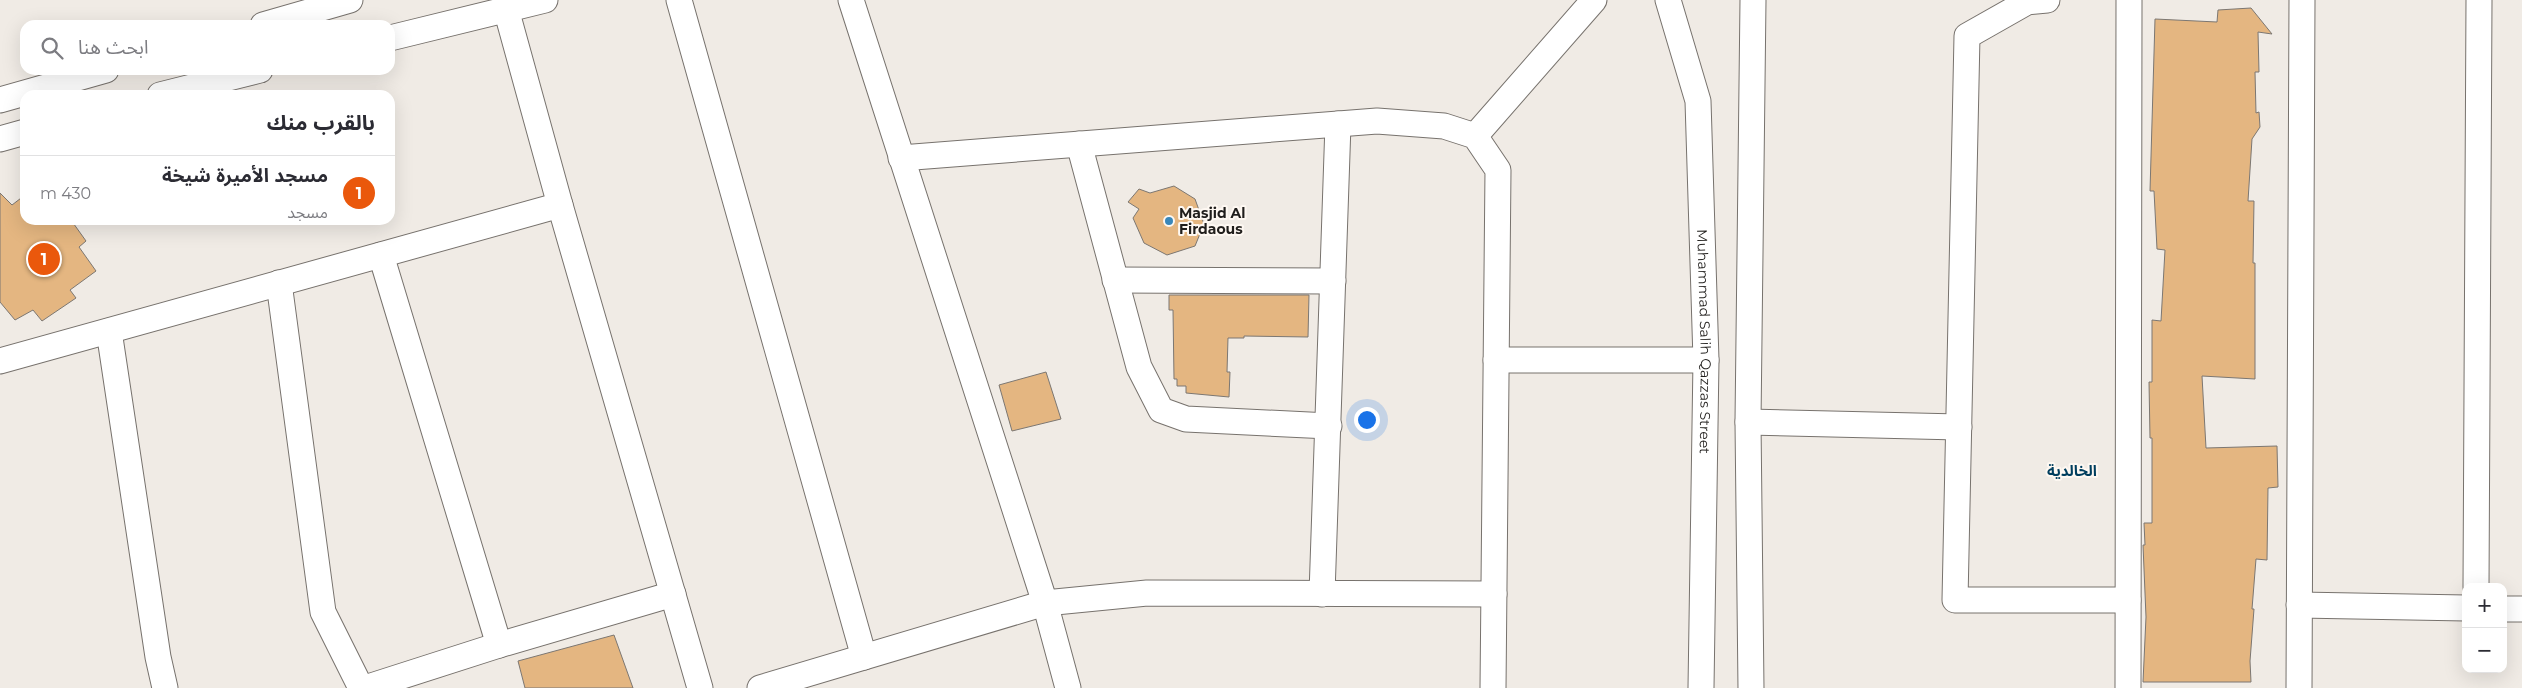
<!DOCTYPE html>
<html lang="ar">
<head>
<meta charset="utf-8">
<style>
	:root { --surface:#fff; --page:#f2f2f3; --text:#2b2b33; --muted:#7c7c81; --line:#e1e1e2; --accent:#ea580c }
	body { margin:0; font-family:Montserrat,"Noto Sans Arabic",sans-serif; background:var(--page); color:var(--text); direction:rtl }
	.controls { position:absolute; right:15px; bottom:15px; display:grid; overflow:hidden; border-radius:10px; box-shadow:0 5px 20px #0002 }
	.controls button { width:45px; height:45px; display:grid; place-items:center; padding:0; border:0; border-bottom:1px solid var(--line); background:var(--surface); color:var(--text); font:25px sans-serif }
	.you { position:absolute; left:1366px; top:419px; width:18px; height:18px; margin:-12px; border:4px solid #fff; border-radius:50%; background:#1a73e8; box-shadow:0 0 0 8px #1a73e833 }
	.badge { display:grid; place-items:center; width:32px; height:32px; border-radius:50%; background:var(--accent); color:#fff; font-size:16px; font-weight:700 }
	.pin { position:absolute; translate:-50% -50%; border:2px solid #fff; box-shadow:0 1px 5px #0006 }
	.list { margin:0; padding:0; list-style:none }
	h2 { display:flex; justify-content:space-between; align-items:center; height:65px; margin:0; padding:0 20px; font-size:21px }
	h2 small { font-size:16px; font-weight:400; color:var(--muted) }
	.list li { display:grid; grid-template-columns:32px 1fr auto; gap:15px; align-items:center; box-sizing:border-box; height:70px; padding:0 20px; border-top:1px solid var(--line) }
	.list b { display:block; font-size:19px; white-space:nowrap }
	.list p { margin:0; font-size:16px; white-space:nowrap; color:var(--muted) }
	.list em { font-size:16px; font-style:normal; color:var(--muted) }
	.icon { flex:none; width:28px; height:28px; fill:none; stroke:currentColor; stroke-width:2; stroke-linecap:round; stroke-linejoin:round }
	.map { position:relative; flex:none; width:2522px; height:688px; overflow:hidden; direction:ltr }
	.search { position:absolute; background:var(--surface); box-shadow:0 5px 20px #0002; left:20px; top:20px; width:375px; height:55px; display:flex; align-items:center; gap:12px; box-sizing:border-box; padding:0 18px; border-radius:15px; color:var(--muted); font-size:19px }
	.panel { position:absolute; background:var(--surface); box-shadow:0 5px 20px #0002; left:20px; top:90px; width:375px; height:135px; border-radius:15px; direction:rtl }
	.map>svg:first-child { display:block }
	.building { fill:#e4b681; stroke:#7c7772 }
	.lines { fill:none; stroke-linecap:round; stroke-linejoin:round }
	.minor-casing { stroke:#77726d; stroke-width:27 }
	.minor { stroke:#fff; stroke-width:25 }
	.poi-dot { fill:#3987ba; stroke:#fef8f2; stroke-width:2 }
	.labels { text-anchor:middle; stroke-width:4; stroke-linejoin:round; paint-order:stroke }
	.poi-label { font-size:14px; font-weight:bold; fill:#201e1c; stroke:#fef8f2; text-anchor:start }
	.street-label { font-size:14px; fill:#201e1c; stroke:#fef8f2 }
	.neighbourhood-label { font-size:15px; font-weight:bold; fill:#003e5e; stroke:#fef8f2 }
</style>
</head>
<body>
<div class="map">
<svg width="2522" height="688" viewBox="0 0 2522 688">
	<rect width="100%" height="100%" fill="#f0ebe5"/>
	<path class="building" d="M2251,8L2272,34L2258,32L2259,72H2255L2256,113L2259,112L2260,127L2252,139L2248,201H2254L2253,263H2255V379L2202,376L2206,448L2277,446L2278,487L2268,488L2267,560L2256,559L2252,609H2254L2250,661L2251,682H2143L2146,617L2143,545H2145L2144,523H2152V438H2150L2149,382H2152V320L2161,321L2165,250L2157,249L2154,191H2150L2155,19L2217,22L2218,10Z
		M1174,186L1195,199L1204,224L1195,246L1167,255L1144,243L1133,218L1139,209L1128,202L1139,189L1150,193Z
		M0,193L12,205L25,195V220H71L86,241L79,247L96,271L70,290L76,298L42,321L33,310L15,320L0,302Z
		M1169,295H1309L1308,337L1244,336V338H1228L1227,372H1230L1229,397L1186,393V386H1177V379H1174L1173,310H1169Z
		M1046,372L1061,419L1012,431L999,385Z
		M614,635L633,688H525L518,661Z"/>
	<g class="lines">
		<g class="minor-casing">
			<g id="minor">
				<path d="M679,0L864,657"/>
				<path d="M851,0L1045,603L1068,688"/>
				<path id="s1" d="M1668,0L1698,101L1706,360L1701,688"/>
				<path d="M2047,0L2027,2L1967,36L1955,600H2128"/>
				<path d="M506,9L560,205L700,688"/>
				<path d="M263,25L350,0"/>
				<path d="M390,38L545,0"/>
				<path d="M160,95L260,70"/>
				<path d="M0,100L106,70"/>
				<path d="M1475,136L1594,0"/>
				<path d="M0,139L25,132"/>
				<path d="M1079,144L1139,367L1161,410L1186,419L1329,426"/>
				<path d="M901,158L1377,121L1444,126L1475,136L1498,170L1493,688"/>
				<path d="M381,255L499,645"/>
				<path d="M1115,280L1333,281"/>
				<path d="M279,283L323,612L361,688"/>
				<path d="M109,331L158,657L165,688"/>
				<path d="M1496,360H1706"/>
				<path d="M0,361L560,205"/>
				<path d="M1748,422L1959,427"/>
				<path d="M2476,587L2479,0"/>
				<path d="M1322,594L1338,124"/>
				<path d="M2299,605L2466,608"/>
				<path d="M2503,609H2522"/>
				<path d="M365,688L499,645L673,594"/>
				<path d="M760,688L1045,603L1147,593L1494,594"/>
				<path d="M1751,688L1748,422L1753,0"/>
				<path d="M2128,688L2129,0"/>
				<path d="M2299,688L2302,0"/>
			</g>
		</g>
		<use href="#minor" class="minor"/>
	</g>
	<circle class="poi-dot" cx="1169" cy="221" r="5"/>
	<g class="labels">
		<g class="poi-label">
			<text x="1179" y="218">Masjid Al<tspan x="1179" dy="16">Firdaous</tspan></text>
		</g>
		<g class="street-label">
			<text dy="5" stroke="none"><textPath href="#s1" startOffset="346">Muhammad Salih Qazzas Street</textPath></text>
		</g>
		<g class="neighbourhood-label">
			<text x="2072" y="476">الخالدية</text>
		</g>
	</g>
</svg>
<div class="controls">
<button>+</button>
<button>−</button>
</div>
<div class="you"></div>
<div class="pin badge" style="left:44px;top:259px">1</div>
<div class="search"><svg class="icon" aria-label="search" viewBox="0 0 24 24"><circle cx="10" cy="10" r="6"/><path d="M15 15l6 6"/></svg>ابحث هنا</div>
<section class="panel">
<h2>بالقرب منك<small></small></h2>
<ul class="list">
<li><span class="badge">1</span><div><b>مسجد الأميرة شيخة</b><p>مسجد</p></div><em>430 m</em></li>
</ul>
</section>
</div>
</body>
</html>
